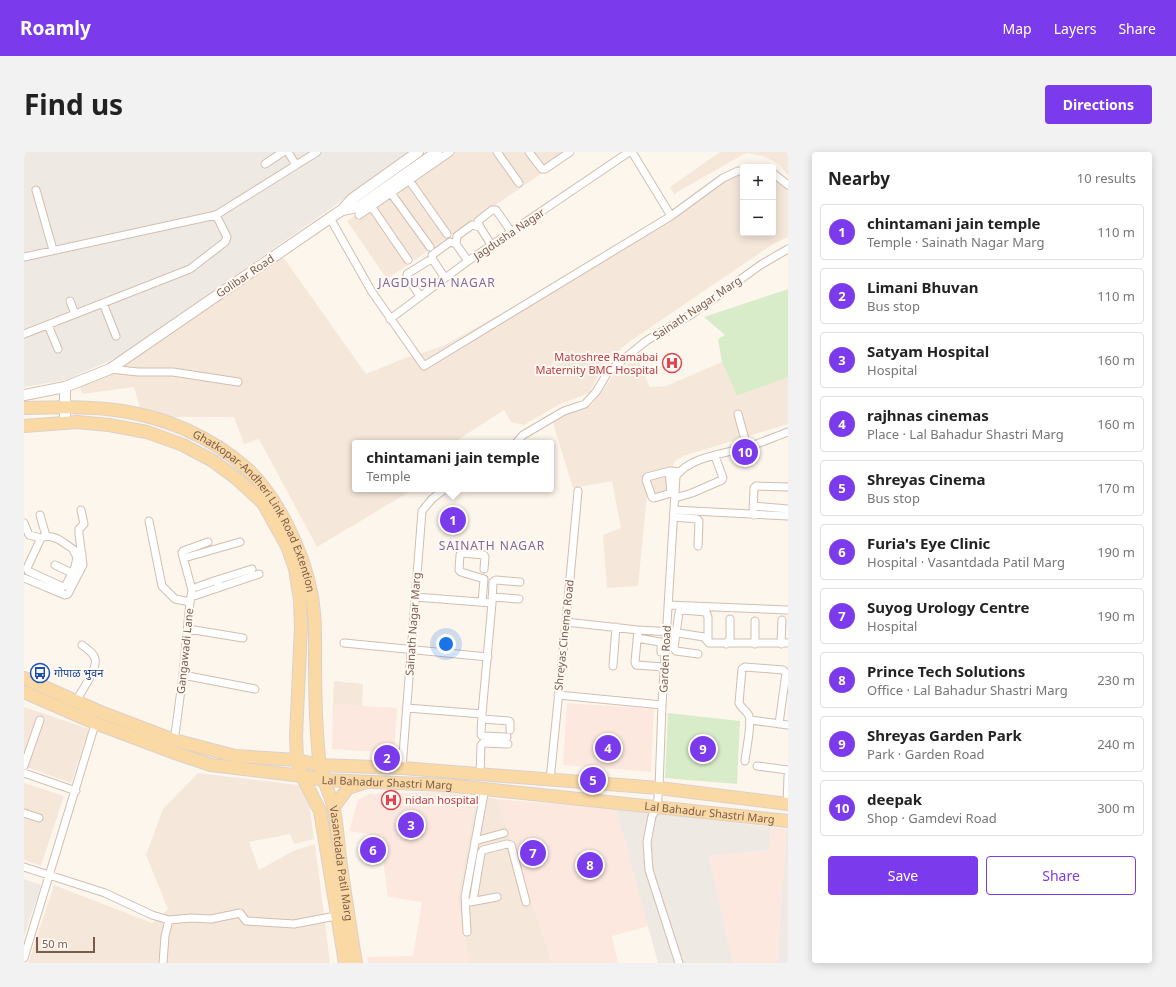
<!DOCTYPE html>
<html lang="en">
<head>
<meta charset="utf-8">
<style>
	:root { --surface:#fff; --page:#f2f2f2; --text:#222; --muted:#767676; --line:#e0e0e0; --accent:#7c3aed }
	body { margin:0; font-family:"Noto Sans","Noto Sans Devanagari",sans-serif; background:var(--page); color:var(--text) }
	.controls { position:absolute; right:12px; top:12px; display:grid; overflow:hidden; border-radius:4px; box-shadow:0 2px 10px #0003 }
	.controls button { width:36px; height:36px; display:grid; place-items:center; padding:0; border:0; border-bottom:1px solid var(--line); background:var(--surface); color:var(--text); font:20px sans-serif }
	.scale { position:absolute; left:12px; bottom:10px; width:59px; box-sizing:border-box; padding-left:4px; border:2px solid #7a5c4d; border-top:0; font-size:11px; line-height:14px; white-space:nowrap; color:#7a5c4d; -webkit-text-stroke:3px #fffaf3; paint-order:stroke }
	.you { position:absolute; left:422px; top:492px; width:14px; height:14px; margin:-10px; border:3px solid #fff; border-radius:50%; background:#1a73e8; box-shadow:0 0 0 6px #1a73e833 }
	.badge { display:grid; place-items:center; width:26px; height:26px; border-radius:50%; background:var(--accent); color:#fff; font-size:13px; font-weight:700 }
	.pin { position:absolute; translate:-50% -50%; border:2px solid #fff; box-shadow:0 1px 4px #0006 }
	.popup { position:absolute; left:328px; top:288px; width:202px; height:52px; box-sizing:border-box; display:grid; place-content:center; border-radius:4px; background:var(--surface); filter:drop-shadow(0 1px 3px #0005); font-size:13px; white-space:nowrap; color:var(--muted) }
	.popup b { font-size:15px; color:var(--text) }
	.popup::after { content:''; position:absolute; left:50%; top:100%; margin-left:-8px; border:8px solid transparent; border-top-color:var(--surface) }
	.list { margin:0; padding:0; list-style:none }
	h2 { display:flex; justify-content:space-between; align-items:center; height:52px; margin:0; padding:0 16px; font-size:17px }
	h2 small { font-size:13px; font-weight:400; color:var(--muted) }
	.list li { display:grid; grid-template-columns:26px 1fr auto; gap:12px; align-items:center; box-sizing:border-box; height:56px; margin:0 8px 8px; padding:0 8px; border:1px solid var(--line); border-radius:4px }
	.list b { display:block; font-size:15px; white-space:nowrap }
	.list p { margin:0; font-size:13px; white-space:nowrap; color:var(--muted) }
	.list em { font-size:13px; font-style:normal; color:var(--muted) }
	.actions { display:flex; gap:8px; padding:12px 16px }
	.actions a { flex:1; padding:9px 0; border:1px solid var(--accent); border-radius:4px; text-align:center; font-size:14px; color:var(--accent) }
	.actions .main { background:var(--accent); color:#fff }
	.map { position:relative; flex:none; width:764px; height:811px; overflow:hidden; border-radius:4px }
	header { display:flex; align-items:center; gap:24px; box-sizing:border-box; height:56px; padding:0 20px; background:var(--accent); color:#fff }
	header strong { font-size:19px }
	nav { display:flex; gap:22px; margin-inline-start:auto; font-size:14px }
	.intro { display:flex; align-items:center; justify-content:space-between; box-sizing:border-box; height:96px; padding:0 24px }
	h1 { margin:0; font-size:28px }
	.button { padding:10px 18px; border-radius:4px; background:var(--accent); color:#fff; font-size:14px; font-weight:700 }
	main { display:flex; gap:24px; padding:0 24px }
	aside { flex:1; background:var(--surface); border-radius:4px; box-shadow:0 2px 10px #0003 }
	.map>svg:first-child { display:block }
	.residential { fill:#f5e8da }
	.commercial { fill:#fde8e0 }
	.industrial { fill:#efe9e4 }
	.green { fill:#d8ecc9 }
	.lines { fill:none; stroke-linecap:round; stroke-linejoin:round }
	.street-casing { stroke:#d1beb0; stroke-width:9 }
	.secondary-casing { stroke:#d6c0b0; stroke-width:12 }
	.primary-casing { stroke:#dad1cd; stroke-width:14 }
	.street { stroke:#fff; stroke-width:7 }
	.secondary { stroke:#fff; stroke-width:10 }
	.primary { stroke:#fbd9a5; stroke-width:12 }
	.labels { text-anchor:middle; stroke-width:4; stroke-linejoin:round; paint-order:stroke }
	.street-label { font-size:11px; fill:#7a5c4d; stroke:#fffaf3 }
	.health-label { font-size:11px; fill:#be3a42; stroke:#fffaf3; text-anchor:end }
	.transit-label { font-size:11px; fill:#164399; stroke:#fffaf3; text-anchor:start }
	.neighbourhood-label { font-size:12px; letter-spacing:1px; fill:#846695; stroke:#fffaf3 }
</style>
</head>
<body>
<header>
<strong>Roamly</strong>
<nav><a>Map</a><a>Layers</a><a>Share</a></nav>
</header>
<div class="intro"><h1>Find us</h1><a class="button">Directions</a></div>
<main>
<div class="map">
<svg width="764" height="811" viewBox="0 0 764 811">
	<rect width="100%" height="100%" fill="#fdf6ec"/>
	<path class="residential" d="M421,0H549L363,127L323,69Z
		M696,0H764V24L755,12L739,4L722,1L650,42L646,35Z
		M719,16V81H749V23L764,35V85L749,92L605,190L583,209L565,241L534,253L500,273L487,270L480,258L429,291H331V337H390L293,395L235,287L220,292L210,265H140L118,262L110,235L58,242L55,232L90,220L259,105L342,222L376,208L419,194L577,107Z
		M613,206L626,235L642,234L698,210L713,244L764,225V272L659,304L650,310L644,345L623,343L614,434L583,436L579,383L597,376L588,329L549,336L529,271L543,262L568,253L591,221Z
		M310,529L339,532L338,554L309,552Z
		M0,555L65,577L47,631L0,614Z
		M174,621L283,634L290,687L270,692L266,682L225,690L235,718L269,699L291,692L306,811H4L30,733L128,771L144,757L122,703L139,657Z
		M0,631L40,644L17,714L0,708Z
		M452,644L473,647L528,811H445L433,747Z"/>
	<path class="commercial" d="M543,551L630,557L627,620L539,613Z
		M309,552L373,556L370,601L308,597Z
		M417,640L452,644L433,747L445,811H344L343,805L389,804L398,750L364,745L356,684L325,679L334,648L345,642Z
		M473,647L592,657L624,774L588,784L594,811H528Z
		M747,675L763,677L753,811H709L685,704L745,698Z"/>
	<path class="industrial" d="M2,0H387L98,203L42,228L0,235V5Z
		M592,657L747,675L745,698L685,704L709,811H634Z
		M763,677H764V811H753Z
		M0,727L17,733L0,785Z"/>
	<path class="green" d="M764,137V225L713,244L698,210L694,187L701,183L680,165Z
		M644,561L716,569L713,632L641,626Z"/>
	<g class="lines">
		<g class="street-casing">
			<path id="street" d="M264,0L272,13
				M473,0L495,31
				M505,0L518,17H521L546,0
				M608,0L647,64
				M241,12L259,0
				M749,21L764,33
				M385,28L423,82
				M364,37L406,95
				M12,38L29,98
				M347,54L384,108
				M335,63L426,0
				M306,66L348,140L400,214L647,64L699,26L714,19H719
				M468,94L456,75L454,69L468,58H472L488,81
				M0,105L192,63
				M444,109L432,92L433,84L448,73L456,75
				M421,126L409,108L408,103L426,90L432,92
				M396,144L383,125V122L404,109L409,108
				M46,149L51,162
				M79,151L92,184
				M366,167L444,109L605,0
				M24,173L34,197
				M0,182L166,117L201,90L203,85L192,63L293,0
				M86,217L114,220H149L214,230
				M714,262L723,295
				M492,291L499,283L540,259L561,252L572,240L584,220L622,189L668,162L738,112L764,97
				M645,319L647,341
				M651,340L630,346L628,345L622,328L623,325L646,319L656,320
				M651,346L668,341L698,328L699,326L691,304
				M729,354L764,357
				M650,358L764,364
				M16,363L22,384
				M729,363L730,336L732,334L764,335
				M650,365L673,367L675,369L674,394
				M125,369L138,434L151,447L166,450L159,523L150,590
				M0,371L5,383L17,386
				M50,400L53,405L51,415L42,433L39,435L4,419L3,416L17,386C33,379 45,398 58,402
				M160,406L216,390
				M31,413L48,421
				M0,426L41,443L44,442L59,413L55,382V377L60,372L57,358
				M193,428L228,417
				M173,435L193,428L195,433
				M167,445L235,422
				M468,445L495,447
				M166,450L168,438L158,401L159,399L184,390
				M458,450L460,427L437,420L435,418L436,403L438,401L460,403L461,405L460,417
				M468,451L469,430L472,428L496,430
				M644,453L764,458
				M542,470L614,478L648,480L680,485L685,491H764
				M164,477L219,486
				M614,478L611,510L612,513L640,515
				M613,486L636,490L637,492V500
				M320,491L464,505
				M702,492L706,487V467
				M731,492V469
				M757,492L758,468
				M674,502L652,499L650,496L655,460L658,458L682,460L684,465V489
				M589,514L592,475
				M159,523L231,537
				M534,543L638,553
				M52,549C57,540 74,516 71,507C70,501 63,497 58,493
				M383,556L458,562L468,451L391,445
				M458,562L457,582L458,584L483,585
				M458,567L485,569L486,570V578
				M726,568L764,573
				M721,609C722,598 728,573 725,564C723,559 717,556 715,551L718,517L721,515L759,518L762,521L755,572
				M0,614L16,568
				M733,614L764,618
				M378,616L398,359L408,347L421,337
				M0,621L52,639
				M456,623L457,593L459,591L484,592
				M526,628L542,470L554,339
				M763,652L764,624
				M0,661L15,666
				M451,689L480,681
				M0,715L81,741L128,763L145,768L167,766L187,767L216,761L222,769L270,772L317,763
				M449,749L457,701L459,698L483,692L487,693L502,750
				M446,750L473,745
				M443,780L441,745L461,636
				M0,806L72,569
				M139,811L141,784L145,768
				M655,811L625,718L623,690L628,664L633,655L635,636L638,553L652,324C667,304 701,302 723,295C737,291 750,285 764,280"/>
		</g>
		<g class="secondary-casing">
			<path id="secondary" d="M318,58L334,55L413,0
				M41,235V271
				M0,243L41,235L86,217L306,66L318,58L328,47L394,0"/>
		</g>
		<g class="primary-casing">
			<g id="primary">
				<path id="s1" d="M0,256C33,255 66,254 98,259C143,266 187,285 221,315C253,343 279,399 287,440C292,464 291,488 291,512C291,544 292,575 295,607C296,624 306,640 310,657C313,673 314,690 316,706C321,741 326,776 332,811"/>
				<path d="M0,274L53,270L85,273L123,280L159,293L189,309L212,326L239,351L263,394L271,417L276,448L277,475L272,584L273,608L278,624L296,659L321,811"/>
				<path d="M0,526L74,559L150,588L211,604L273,608L295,613L378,616L635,636L764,652"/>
				<path id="s2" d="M0,540L71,571L148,600L187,613L278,624L300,628L422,633L764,669"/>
				<path d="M309,656L324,636L339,631"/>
			</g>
		</g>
		<use href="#street" class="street"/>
		<use href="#secondary" class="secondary"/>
		<use href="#primary" class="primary"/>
	</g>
	<defs>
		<g id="hospital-ring" transform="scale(1)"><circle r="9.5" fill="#fffaf3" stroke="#e0444e" stroke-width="1.5"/><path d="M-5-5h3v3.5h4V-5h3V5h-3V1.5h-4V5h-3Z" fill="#e0444e"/></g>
		<g id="bus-ring" transform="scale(1)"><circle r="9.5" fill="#fffaf3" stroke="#1a4fb4" stroke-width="1.5"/><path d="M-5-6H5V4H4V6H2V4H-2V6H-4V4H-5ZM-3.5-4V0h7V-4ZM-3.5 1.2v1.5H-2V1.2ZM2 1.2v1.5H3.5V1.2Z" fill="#1a4fb4"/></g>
	</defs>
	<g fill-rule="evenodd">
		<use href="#hospital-ring" x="648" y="211"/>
		<use href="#bus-ring" x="16" y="521"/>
		<use href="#hospital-ring" x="367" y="648"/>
	</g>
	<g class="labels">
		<g class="street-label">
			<text transform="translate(485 82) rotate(-34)" y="4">Jagdusha Nagar</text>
			<text transform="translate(221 124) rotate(-34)" y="4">Golibar Road</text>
			<text transform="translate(673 156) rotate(-34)" y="4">Sainath Nagar Marg</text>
			<text dy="4" stroke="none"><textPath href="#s1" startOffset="276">Ghatkopar-Andheri Link Road Extention</textPath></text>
			<text transform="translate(389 472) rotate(-86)" y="4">Sainath Nagar Marg</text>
			<text transform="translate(540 483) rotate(-84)" y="4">Shreyas Cinema Road</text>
			<text transform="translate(161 499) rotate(-84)" y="4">Gangawadi Lane</text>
			<text transform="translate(641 507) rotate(-87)" y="4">Garden Road</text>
			<text dy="4" stroke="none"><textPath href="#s2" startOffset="378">Lal Bahadur Shastri Marg</textPath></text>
			<text dy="4" stroke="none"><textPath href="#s2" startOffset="702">Lal Bahadur Shastri Marg</textPath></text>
			<text dy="4" stroke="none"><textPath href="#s1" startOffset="653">Vasantdada Patil Marg</textPath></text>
		</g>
		<g class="health-label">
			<text x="634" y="209">Matoshree Ramabai<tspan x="634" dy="13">Maternity BMC Hospital</tspan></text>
			<text x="381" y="652" text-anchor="start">nidan hospital</text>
		</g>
		<g class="transit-label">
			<text x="30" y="525">गोपाळ भुवन</text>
		</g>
		<g class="neighbourhood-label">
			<text x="413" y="135">JAGDUSHA NAGAR</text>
			<text x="468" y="398">SAINATH NAGAR</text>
		</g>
	</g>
</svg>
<div class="controls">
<button>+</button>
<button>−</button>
</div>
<div class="scale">50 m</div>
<div class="you"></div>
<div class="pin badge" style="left:429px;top:368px">1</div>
<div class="popup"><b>chintamani jain temple</b>Temple</div>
<div class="pin badge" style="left:363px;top:606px">2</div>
<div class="pin badge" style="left:387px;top:673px">3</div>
<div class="pin badge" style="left:584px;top:596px">4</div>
<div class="pin badge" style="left:569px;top:628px">5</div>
<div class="pin badge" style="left:349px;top:698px">6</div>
<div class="pin badge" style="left:509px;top:701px">7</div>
<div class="pin badge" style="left:566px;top:713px">8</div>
<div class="pin badge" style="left:679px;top:597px">9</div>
<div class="pin badge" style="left:721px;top:300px">10</div>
</div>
<aside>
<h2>Nearby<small>10 results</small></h2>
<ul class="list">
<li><span class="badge">1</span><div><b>chintamani jain temple</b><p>Temple · Sainath Nagar Marg</p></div><em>110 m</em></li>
<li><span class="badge">2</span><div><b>Limani Bhuvan</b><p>Bus stop</p></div><em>110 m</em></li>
<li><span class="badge">3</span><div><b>Satyam Hospital</b><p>Hospital</p></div><em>160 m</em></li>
<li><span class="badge">4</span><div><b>rajhnas cinemas</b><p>Place · Lal Bahadur Shastri Marg</p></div><em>160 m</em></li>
<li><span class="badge">5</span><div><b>Shreyas Cinema</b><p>Bus stop</p></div><em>170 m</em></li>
<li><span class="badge">6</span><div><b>Furia's Eye Clinic</b><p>Hospital · Vasantdada Patil Marg</p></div><em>190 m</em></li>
<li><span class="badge">7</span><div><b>Suyog Urology Centre</b><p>Hospital</p></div><em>190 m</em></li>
<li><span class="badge">8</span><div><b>Prince Tech Solutions</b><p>Office · Lal Bahadur Shastri Marg</p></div><em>230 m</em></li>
<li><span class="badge">9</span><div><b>Shreyas Garden Park</b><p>Park · Garden Road</p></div><em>240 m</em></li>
<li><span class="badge">10</span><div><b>deepak</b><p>Shop · Gamdevi Road</p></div><em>300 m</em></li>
</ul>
<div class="actions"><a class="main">Save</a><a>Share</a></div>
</aside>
</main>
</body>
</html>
